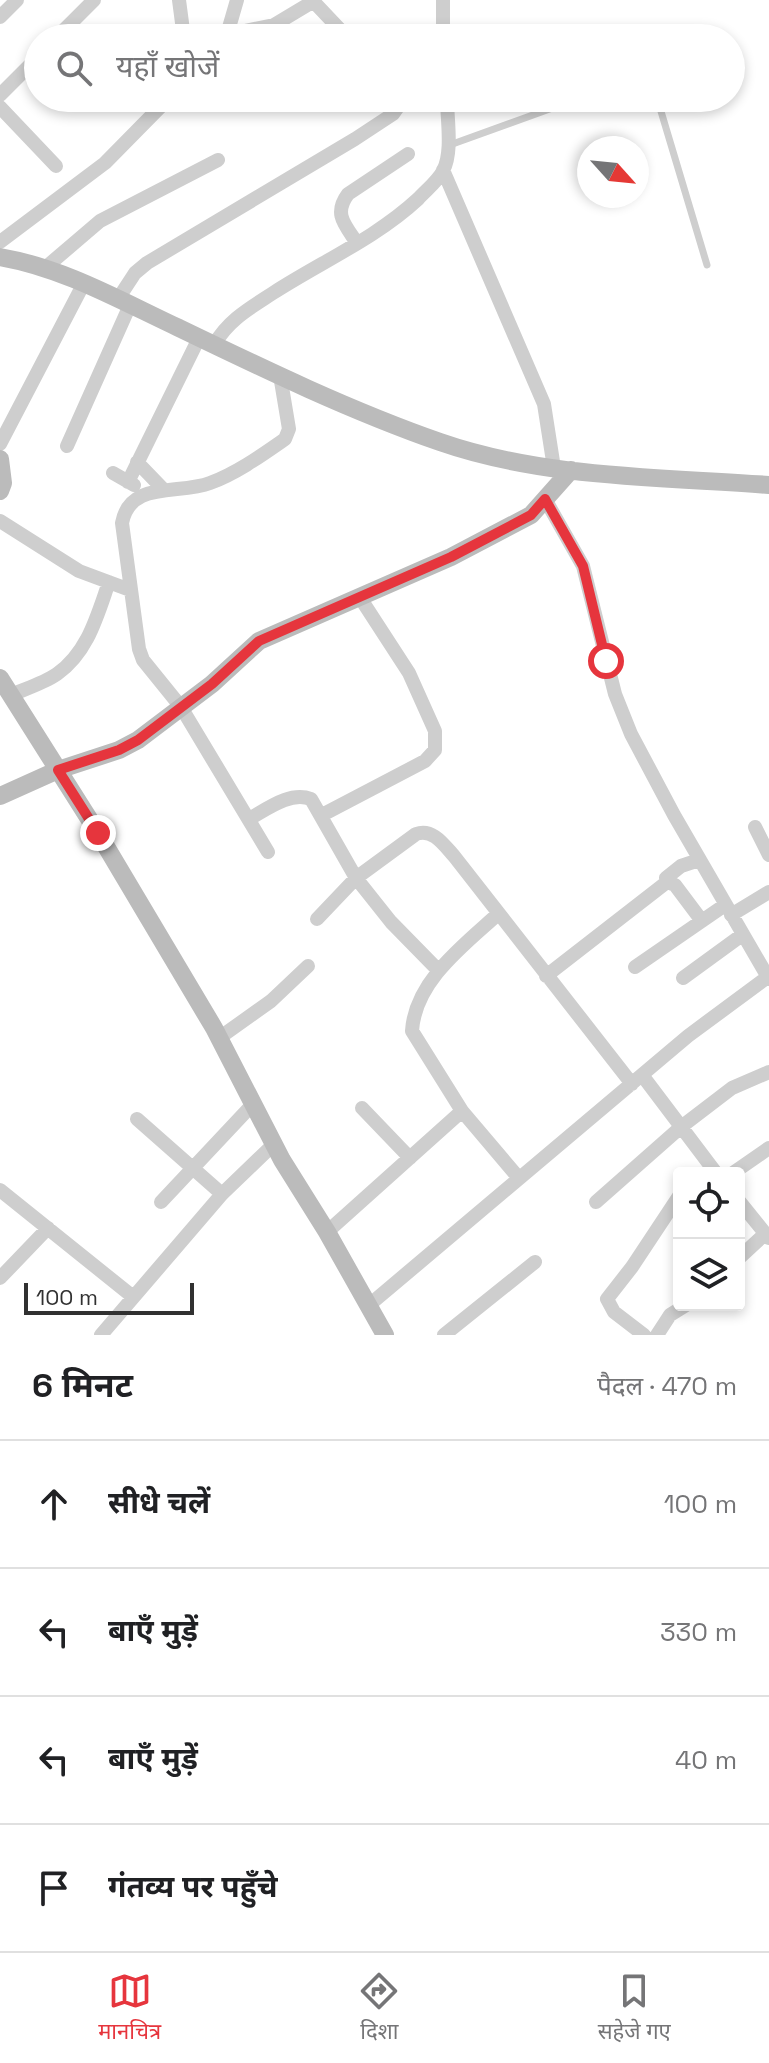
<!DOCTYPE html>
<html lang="hi">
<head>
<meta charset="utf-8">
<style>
	:root { --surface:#fff; --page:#f2f2f2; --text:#202124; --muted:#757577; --line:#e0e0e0; --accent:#e6353d }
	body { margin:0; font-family:"Space Grotesk","Noto Sans Devanagari",sans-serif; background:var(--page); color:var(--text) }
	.controls { position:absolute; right:24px; bottom:24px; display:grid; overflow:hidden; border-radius:8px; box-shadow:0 4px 12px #0003 }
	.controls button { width:72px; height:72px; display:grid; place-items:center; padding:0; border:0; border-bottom:2px solid var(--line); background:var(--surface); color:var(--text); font:40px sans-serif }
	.compass { position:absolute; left:577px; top:136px; width:72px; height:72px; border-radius:50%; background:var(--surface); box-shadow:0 4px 12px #0003; rotate:117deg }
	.scale { position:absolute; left:24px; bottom:20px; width:170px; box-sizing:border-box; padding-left:8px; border:4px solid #313131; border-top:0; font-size:22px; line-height:28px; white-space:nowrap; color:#313131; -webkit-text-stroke:6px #fff; paint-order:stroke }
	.stop { position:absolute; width:24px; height:24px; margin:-18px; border:6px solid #e6353d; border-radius:50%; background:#fff }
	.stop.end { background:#e6353d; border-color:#fff; box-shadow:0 2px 8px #0008 }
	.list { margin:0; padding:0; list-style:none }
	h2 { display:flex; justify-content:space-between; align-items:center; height:104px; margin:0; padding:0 32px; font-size:34px }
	h2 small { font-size:26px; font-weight:400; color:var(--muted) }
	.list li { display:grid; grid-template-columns:52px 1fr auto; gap:24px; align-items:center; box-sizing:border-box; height:128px; padding:0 32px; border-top:2px solid var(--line) }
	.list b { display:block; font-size:30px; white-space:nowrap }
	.list em { font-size:26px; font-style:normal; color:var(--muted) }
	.icon { flex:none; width:44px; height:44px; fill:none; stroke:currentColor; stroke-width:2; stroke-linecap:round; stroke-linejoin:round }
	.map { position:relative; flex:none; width:769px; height:1335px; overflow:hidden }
	.search { position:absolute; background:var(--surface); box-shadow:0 4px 12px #0003; left:24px; right:24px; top:24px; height:88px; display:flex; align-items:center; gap:20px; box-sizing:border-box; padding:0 28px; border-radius:44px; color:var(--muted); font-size:30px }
	.sheet { height:616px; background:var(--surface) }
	nav { display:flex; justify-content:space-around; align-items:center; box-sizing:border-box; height:112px; border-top:2px solid var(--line); background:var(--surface); font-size:22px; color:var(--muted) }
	nav a { display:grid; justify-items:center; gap:4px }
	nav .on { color:var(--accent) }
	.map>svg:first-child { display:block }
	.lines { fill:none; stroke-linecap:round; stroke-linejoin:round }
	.lane { stroke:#cecece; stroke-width:7 }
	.street { stroke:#cecece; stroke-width:14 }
	.secondary { stroke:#bbb; stroke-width:18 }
	.route { stroke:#e6353d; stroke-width:10 }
</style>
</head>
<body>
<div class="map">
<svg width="769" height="1335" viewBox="0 0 769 1335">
	<rect width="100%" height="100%" fill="#fff"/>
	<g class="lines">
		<path class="lane" d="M657,98L707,265
			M447,146L580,98"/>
		<path class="street" d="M179,0L184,38
			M312,0L348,38
			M443,0V38
			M0,17L17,0
			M56,38L94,0
			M226,38L235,33L274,25L314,1
			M226,38L237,0
			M0,95L38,57
			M0,107L56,166
			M443,170L544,404L554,468
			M0,242L105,163L169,98
			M357,243C345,225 333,214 348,194L408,154
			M45,268L100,221L218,160
			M118,299L135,273L147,263L355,139L393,114L398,107L399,98
			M214,345C228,320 250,308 273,293C321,262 376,238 418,199C426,190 437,182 443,171C453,152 447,120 447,98
			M0,444L84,283
			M67,446L130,305
			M137,462L164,490
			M113,473L134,485
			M128,482L199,338
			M545,499L583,566L615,694L631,734L674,815L769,979
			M0,521L79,571L130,590
			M11,695C25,689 44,683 57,674C88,652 97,616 109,582
			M322,815L425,761L435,750V731L409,673L359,596
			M249,819C267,809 290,791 311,799L356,878L391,922L437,969
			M755,827L769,855
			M268,852L181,707L143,660L139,649L122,523C130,480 179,495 210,483C237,473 262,455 285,439L289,429L280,375
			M666,878L681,866L699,860
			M498,914C464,945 415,981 412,1031L462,1111L518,1177
			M731,915L769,892
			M317,919L356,878L416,834C433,828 444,845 454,856L632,1084
			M635,967L725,905
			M546,976L667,882L675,885L702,921
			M683,978L742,935
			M219,1038L271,1001L308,966
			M642,1075L716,1173
			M362,1108L410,1158
			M137,1119L222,1194
			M733,1173L769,1148
			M0,1190L132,1296
			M739,1201L769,1238
			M161,1202L253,1104
			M596,1202L681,1127L732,1088L769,1072
			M327,1232L462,1111
			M739,1258L765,1234
			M0,1278L48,1228
			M368,1306L688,1036L769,976
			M101,1335L222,1194L274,1144
			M444,1335L535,1262
			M644,1335L614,1312L607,1299L632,1267L679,1196
			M657,1335L670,1315L686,1305"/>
		<path class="secondary" d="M0,257C64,268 121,301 179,328C264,369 351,411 440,442C543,478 661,477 769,485
			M0,459L3,483L0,491
			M0,678L98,833L214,1028L282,1160L327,1232L385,1335
			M0,796L58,770L119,750L138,740L212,684L259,641L451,557L531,515L571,470"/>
	</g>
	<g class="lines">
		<path class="route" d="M98,833L58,770L119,750L138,740L212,684L259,641L451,557L531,515L545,499L583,566L606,661"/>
	</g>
</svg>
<div class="controls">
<button><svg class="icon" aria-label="locate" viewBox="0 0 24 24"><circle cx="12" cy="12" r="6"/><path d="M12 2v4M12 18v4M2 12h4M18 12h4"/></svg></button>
<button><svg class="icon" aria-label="layers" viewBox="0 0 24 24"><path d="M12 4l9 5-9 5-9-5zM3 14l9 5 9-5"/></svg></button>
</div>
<svg class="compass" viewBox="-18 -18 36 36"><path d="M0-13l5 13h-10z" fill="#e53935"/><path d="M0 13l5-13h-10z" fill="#757577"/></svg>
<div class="scale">100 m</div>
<div class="stop" style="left:606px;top:661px"></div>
<div class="stop end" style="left:98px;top:833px"></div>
<div class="search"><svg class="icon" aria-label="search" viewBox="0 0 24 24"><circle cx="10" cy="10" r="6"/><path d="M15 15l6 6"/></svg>यहाँ खोजें</div>
</div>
<section class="sheet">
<h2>6 मिनट<small>पैदल · 470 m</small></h2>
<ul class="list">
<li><svg class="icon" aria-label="ahead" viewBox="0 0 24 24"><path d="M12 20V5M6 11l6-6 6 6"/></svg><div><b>सीधे चलें</b></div><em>100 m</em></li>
<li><svg class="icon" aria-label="left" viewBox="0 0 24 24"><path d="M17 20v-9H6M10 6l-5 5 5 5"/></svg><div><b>बाएँ मुड़ें</b></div><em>330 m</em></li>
<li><svg class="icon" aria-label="left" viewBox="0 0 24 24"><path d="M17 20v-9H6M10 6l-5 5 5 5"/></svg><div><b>बाएँ मुड़ें</b></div><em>40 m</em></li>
<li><svg class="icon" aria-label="arrive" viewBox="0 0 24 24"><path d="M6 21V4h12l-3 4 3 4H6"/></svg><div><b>गंतव्य पर पहुँचे</b></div></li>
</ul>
</section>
<nav>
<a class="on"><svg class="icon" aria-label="map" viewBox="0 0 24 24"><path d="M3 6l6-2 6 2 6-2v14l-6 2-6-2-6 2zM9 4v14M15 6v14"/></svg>मानचित्र</a>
<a><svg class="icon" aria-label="directions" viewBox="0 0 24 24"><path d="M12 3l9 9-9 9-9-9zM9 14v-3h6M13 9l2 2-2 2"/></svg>दिशा</a>
<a><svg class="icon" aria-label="saved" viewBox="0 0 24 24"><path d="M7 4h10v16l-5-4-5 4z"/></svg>सहेजे गए</a>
</nav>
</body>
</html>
